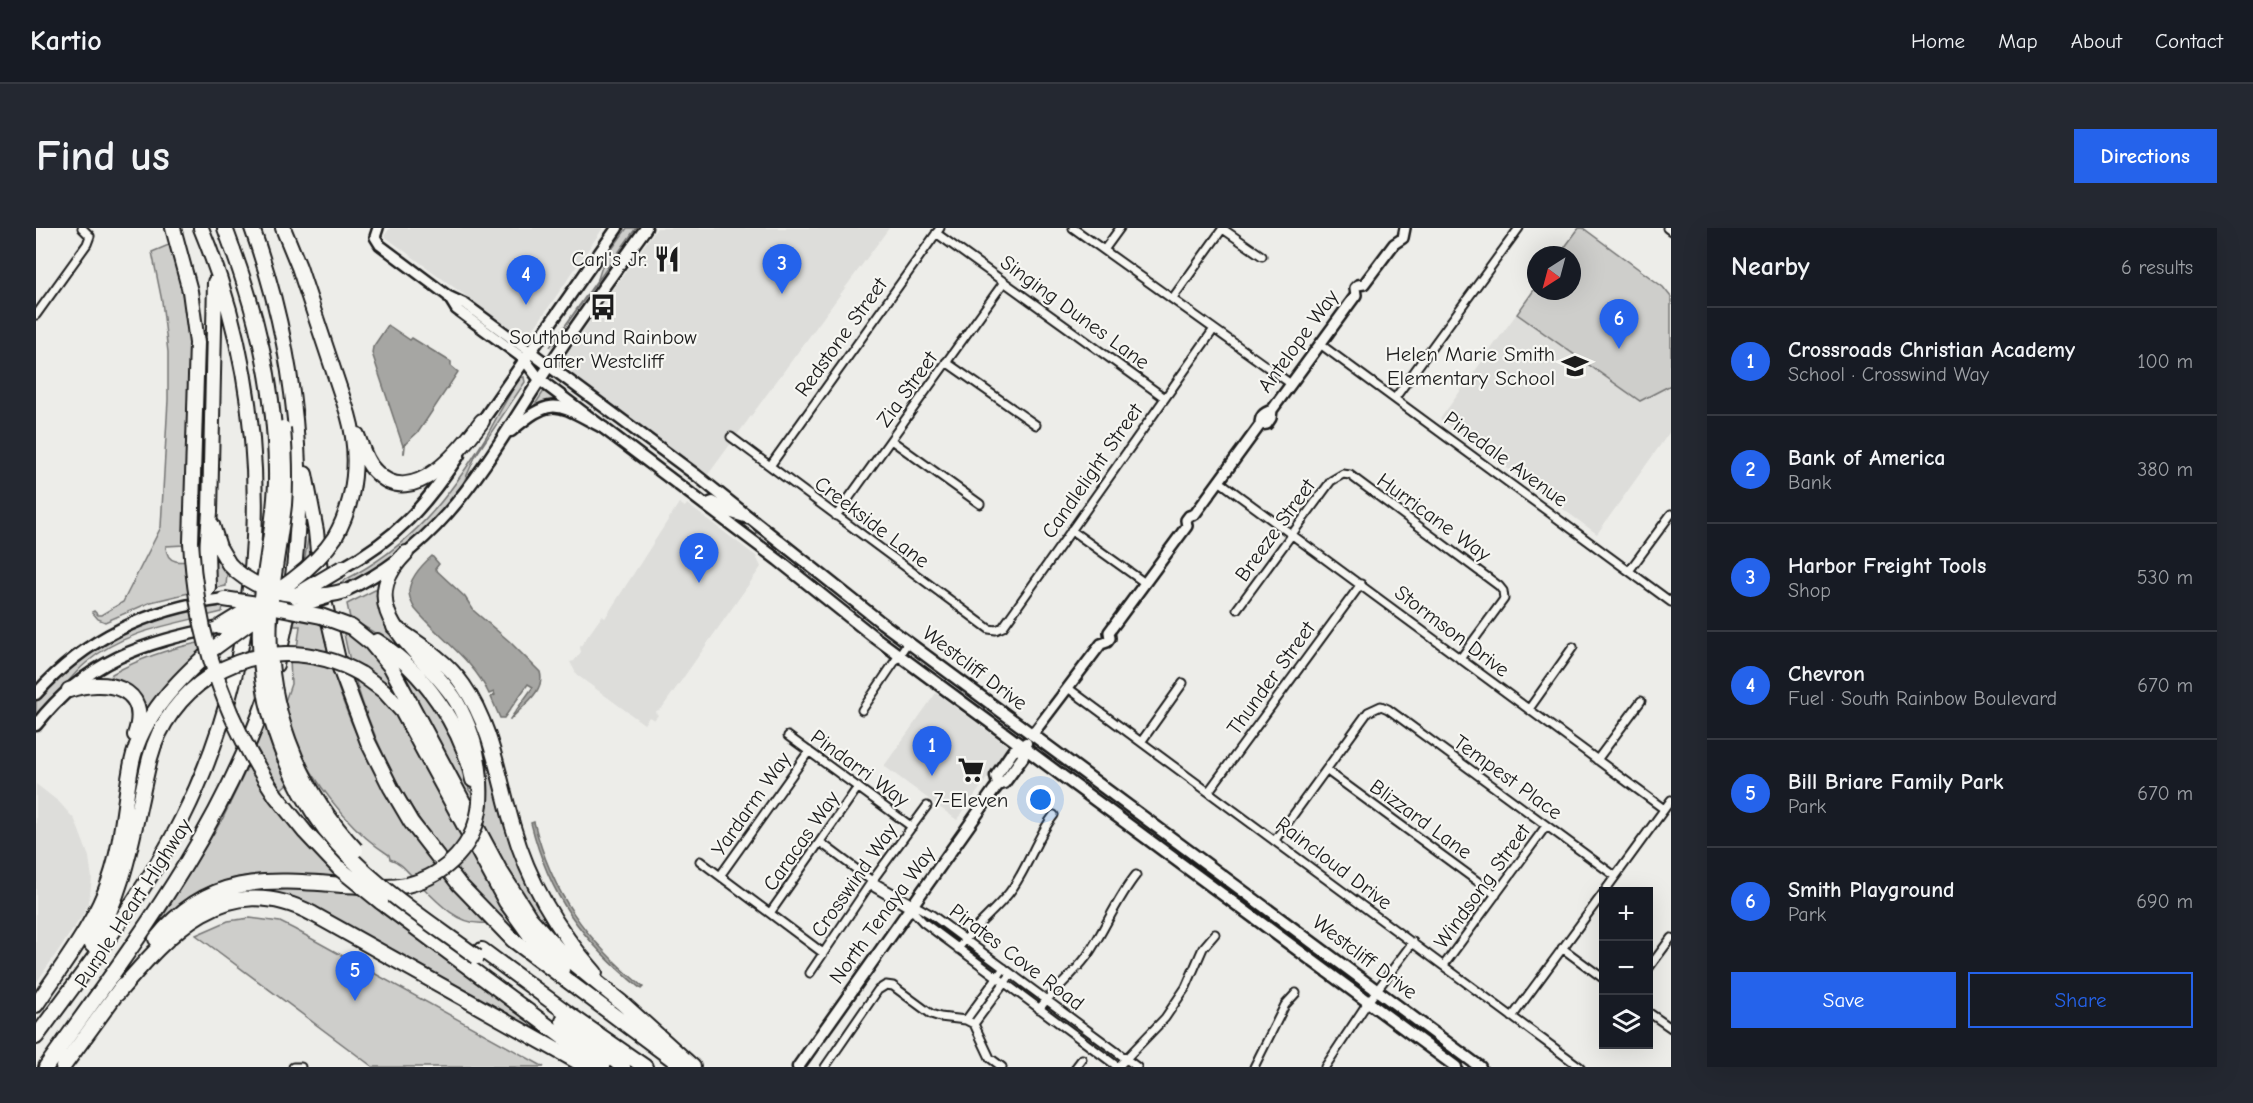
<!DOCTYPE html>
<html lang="en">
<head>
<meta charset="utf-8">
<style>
	:root { --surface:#171b24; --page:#242831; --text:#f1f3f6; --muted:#9ea1a6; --line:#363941; --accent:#2563eb }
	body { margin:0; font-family:"Comic Neue",sans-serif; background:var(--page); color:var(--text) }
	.controls { position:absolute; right:18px; bottom:18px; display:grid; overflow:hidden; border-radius:0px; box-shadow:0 6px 24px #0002 }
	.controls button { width:54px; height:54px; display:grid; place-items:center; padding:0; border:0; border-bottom:2px solid var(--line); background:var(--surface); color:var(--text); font:30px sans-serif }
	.compass { position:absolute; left:1491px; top:18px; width:54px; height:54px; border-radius:50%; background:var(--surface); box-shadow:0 6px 24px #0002; rotate:216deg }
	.you { position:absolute; left:1005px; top:572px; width:21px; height:21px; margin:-15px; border:4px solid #fff; border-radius:50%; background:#1a73e8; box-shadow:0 0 0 9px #1a73e833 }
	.badge { display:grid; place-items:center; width:39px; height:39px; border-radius:50%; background:var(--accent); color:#fff; font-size:20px; font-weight:700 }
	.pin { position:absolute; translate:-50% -50px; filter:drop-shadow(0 2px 3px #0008) }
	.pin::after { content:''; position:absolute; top:32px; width:21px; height:18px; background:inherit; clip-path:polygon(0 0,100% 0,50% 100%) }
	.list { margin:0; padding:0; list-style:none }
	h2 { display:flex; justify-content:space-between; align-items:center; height:78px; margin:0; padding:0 24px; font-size:26px }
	h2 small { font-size:20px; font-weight:400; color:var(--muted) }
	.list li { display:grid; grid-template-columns:39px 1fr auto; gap:18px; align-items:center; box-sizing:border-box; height:108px; padding:0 24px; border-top:2px solid var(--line) }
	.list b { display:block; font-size:22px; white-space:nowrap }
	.list p { margin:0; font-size:20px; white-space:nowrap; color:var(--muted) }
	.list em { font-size:20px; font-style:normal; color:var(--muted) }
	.actions { display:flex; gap:12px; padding:18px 24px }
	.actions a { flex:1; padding:14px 0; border:2px solid var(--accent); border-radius:0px; text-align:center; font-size:21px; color:var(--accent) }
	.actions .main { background:var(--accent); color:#fff }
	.icon { flex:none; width:33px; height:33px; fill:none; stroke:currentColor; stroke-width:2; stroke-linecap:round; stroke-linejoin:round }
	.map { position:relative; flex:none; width:1635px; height:839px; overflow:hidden; border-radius:0px }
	header { display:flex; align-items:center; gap:36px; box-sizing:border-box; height:84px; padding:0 30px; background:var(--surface); border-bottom:2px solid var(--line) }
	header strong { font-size:28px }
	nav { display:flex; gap:33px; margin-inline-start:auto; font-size:21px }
	.intro { display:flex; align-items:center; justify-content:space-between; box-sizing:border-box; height:144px; padding:0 36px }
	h1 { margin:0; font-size:42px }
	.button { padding:15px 27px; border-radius:0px; background:var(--accent); color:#fff; font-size:21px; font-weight:700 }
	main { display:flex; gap:36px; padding:0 36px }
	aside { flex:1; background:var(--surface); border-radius:0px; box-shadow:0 6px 24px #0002 }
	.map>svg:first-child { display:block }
	.built { fill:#ddddda }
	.green { fill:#cececb; stroke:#757574; stroke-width:1.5 }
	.water { fill:#a6a6a3; stroke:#6f6f6d; stroke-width:1.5 }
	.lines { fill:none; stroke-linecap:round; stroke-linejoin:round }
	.stream { stroke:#6f6f6d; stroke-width:2 }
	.minor-casing { stroke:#1c1c1c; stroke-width:11 }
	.tertiary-casing { stroke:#1c1c1c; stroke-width:14 }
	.secondary-casing { stroke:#1c1c1c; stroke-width:15 }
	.primary-casing { stroke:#1c1c1c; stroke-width:15 }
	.motorway-casing { stroke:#1c1c1c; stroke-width:18 }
	.minor { stroke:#f6f6f2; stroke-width:7 }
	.tertiary { stroke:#f6f6f2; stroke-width:9 }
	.secondary { stroke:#f6f6f2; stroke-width:10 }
	.primary { stroke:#f6f6f2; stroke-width:10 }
	.motorway { stroke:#f6f6f2; stroke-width:14 }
	.primary-bridge-casing { stroke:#1c1c1c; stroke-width:15; stroke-linecap:butt }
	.motorway-bridge-casing { stroke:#1c1c1c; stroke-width:18; stroke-linecap:butt }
	.primary-bridge { stroke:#f6f6f2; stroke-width:10 }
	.motorway-bridge { stroke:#f6f6f2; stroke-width:14 }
	.labels { text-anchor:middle; stroke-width:4.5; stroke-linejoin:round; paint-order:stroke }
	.poi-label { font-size:21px; fill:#1c1c1c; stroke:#f6f6f2; text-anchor:end }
	.street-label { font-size:21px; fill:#1c1c1c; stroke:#f6f6f2 }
</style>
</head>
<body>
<header>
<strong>Kartio</strong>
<nav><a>Home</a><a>Map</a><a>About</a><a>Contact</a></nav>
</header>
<div class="intro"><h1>Find us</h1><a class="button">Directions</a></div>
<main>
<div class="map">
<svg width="1635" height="839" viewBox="0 0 1635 839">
	<rect width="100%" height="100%" fill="#edede9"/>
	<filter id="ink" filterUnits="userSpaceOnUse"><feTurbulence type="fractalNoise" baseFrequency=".0167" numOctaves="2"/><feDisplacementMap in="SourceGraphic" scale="12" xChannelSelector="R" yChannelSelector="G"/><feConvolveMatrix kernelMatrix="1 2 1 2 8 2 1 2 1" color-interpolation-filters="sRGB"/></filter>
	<g filter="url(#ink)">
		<path class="built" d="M354,0H567L490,112L348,8Z
			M621,0H853L671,248L522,138Z
			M1543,0H1547L1627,59L1635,69V202L1561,306L1404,191L1500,59V63H1536V27H1523Z
			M643,275L649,279L651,276L720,328L725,339L626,480L619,484L622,487L618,492L613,489L608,496L541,447L534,434L538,433L545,424L544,419L566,388L569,390Z
			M900,465L969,516L971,520L970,524L921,592L848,538Z
			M0,556L23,574L39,592L53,629L56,651L53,673L46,688L0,755Z"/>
		<path class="green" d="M591,0H600L514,119L562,51L568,32Z
			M1543,0H1547L1627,59L1635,69V157L1604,173L1481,86L1500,59V63H1536V27H1523Z
			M135,16L151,87L155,130L148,317L130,318C130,340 151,333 166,331V354L161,363L115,374L69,394L62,391L56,384L58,383L62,387H65L87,374L125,299L132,172V124L126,73L116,24Z
			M488,149L489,154L440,227L422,267L414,277L367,322L344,338L308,358L307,353C375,318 411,273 450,209C461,189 471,169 484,150Z
			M508,163L524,174H511L498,178Z
			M273,304C279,340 282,377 289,412C312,516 376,620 450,695C420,699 395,667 376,648C369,641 364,634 354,631L353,627C315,603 285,562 263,523L254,553L243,563L294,624L306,652C260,646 213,639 170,660C154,669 140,682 126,694L124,693L187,590L212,538L230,491L248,476L255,456L254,429L261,420L264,398H258Z
			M177,323L190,339L187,341L191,346L190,358L178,360Z
			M339,362H344L347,388L350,397L412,471L428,504L344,408L314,390L311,376Z
			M187,378L186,384C140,396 88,402 50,435C31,451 19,473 0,489V472C47,419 114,380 187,378Z
			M307,401L322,410L345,432L499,719C399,639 331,527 307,401Z
			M162,415L164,423L145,441L108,486L74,452L76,446C103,431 131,421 162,415Z
			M357,433L387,461L411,498L431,548L433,562L451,583C459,529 435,482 406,439L439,485L464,568L533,721L500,686L462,628Z
			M252,661L319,664L350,671L336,677L540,828L256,670L229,666L188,668Z
			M214,690L244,694L258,701L508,839H337L160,707L192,693Z"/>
		<path class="water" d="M352,97L374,112L376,110L415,134V138L422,144L383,203L367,218L336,125L337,119Z
			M396,328L403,336L399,341L429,369L438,383L473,413L504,444C510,463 486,478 475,491H474L497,459L492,456L468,490H464L455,469L459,467L458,464L453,466C437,431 403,410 379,381C376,376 373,369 373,363C374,350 387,336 396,328Z
			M498,594C516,666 550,712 607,759L605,761C547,714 513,668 495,595Z"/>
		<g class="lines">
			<path class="stream" d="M368,225L369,216"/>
			<g class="minor-casing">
				<path id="minor" d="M1037,0L1255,156
					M1631,0L1635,3
					M1187,1L1226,28
					M900,5L1129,170
					M1068,22L1084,0
					M1136,71L1187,0
					M0,87L51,16L54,8L46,0
					M1284,116L1635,374
					M910,134L1000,197
					M1359,170L1483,0
					M695,209L953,401L960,402L967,399L1178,101
					M855,212L944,276
					M734,238L904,0
					M1183,253L1628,581
					M800,288L968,54
					M1035,302L1109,355
					M1593,343L1635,286
					M1201,381L1295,253L1307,246L1314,247L1463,358L1467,363L1468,371L1424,431
					M1032,460L1544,839
					M1493,481L1537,419
					M826,482L872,414
					M752,508L876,599
					M1105,514L1147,455
					M1561,532L1605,473
					M1290,542L1460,667
					M1173,563L1325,356
					M1239,612L1332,484L1345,478L1352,481L1579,648
					M784,614L836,653L896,687L1101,839
					M664,633L787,725
					M684,648L773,523
					M836,653L839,660L875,681L887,694L1082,839
					M1568,664L1635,572
					M734,685L822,559
					M1526,720L1568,751
					M922,721C936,700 957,685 973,665C992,641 999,611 1018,587
					M1408,737L1510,598
					M1612,741L1635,710
					M774,745L836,653L891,578
					M1003,781C1018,762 1037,747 1051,728C1069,702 1080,672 1100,647
					M1612,784L1635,800
					M1476,789L1568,664
					M930,792L968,740
					M938,796L975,746
					M257,839H265
					M789,839L842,762L850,757L857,758L895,786L904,789L930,792L938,796L954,830L966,839
					M1040,839L1046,831
					M1082,839L1129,790L1150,759L1167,720L1179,706
					M1218,839L1249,777L1260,765
					M1289,839L1332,774L1377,714"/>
			</g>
			<g class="tertiary-casing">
				<path id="tertiary" d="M342,0L339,9L344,17L412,68L429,76L493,123
					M412,68L420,81L488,131
					M1224,197L1231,196L1235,190L1236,182
					M996,507L1065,416L1071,414L1074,410L1073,404L1151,298L1150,292L1153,288L1159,286L1224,197C1224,188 1227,185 1236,182L1320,67L1319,60L1322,57L1328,56L1358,16L1367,10L1369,0"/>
			</g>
			<g class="secondary-casing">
				<path id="secondary" d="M493,123L660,247L846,395L1444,839
					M488,131L504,152L742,332L837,408L1420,839
					M669,277L677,274L696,285L712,290
					M962,557L960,548L977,523L987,519
					M762,839L958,562L962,557L968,555L987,529V519L990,515"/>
			</g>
			<g class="primary-casing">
				<path id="primary" d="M442,199L581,0
					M475,203C518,166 521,176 568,200
					M306,340C361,310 389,278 423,227
					M309,363C412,316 454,226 513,138C544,91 577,46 610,0
					M0,466C49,410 115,380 188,371
					M0,497C51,432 106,415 184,399"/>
			</g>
			<g class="motorway-casing">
				<path id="motorway" d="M137,0L154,63L161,115L155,314
					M189,0L197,22
					M216,0C266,140 278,293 240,437
					M247,0L263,39L312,186C324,227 320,272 299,309
					M321,207C326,220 330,235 340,244C377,283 426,220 446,193
					M269,246L280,303L286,364L304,440L332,514L355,560L375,594L423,656L477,712L647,839
					M176,297L183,319L193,336
					M370,325C310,384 392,426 420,473C438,504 446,539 444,575
					M159,375L168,367L172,359L171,322L174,284L179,54
					M315,399L335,415L355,439L463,641L494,690L527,727L586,775L657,839
					M358,399C383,416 410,432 427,457C456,498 463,552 477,599C493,655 521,702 559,745
					M341,413C387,443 426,498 437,552
					M325,446L348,463L366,483L470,674L493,706L526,742
					M33,462C69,450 116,458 99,507
					M240,568L269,604L303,640
					M345,674L567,839
					M120,711C172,645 232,651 307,657C330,658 349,661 371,657
					M56,717C92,659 98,595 114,530C123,496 145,467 174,448
					M446,722L534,787L609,839
					M81,766C134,704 189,640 277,686L551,839
					M0,777C27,736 58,698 74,651C87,613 88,573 96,534C106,487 144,450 178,420
					M527,793L587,839
					M0,809C51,739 107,669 146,591C237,410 242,186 165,0
					M10,839C96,718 184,606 232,464
					M27,839L86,758"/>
			</g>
			<use href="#minor" class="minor"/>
			<use href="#tertiary" class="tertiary"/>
			<use href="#secondary" class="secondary"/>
			<use href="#primary" class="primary"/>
			<use href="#motorway" class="motorway"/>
			<g class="primary-bridge-casing">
				<path id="primary-bridge" d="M256,381L292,370"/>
			</g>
			<g class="motorway-bridge-casing">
				<path id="motorway-bridge" d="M197,22C224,96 241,175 240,253C239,295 229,337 225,379C218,457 242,538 289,601C330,654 388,690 441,729
					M247,200C249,226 250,251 248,277C244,313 236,349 234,385C229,474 260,558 320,622
					M155,314C160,407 188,491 240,568
					M193,336C220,366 272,374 309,363
					M259,368L306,340
					M188,371L221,376
					M239,379L285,388L315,399
					M184,399C222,375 274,348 299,309
					M178,420L218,391
					M174,448C221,419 278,419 325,446
					M303,640L345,674
					M371,657C411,647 440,617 444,575"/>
			</g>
			<use href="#primary-bridge" class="primary-bridge"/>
			<use href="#motorway-bridge" class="motorway-bridge"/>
		</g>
	</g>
	<defs>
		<g id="restaurant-bare" transform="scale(2.07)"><path d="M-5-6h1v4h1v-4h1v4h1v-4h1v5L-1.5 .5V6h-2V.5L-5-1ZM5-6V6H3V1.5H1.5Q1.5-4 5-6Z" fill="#1c1c1c" stroke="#f6f6f2" stroke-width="2.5" paint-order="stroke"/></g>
		<g id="bus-bare" transform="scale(2.07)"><path d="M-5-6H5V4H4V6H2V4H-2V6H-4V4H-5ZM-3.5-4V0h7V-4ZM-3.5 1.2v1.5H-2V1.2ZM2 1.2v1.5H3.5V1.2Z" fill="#1c1c1c" stroke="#f6f6f2" stroke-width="2.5" paint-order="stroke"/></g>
		<g id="school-bare" transform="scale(2.07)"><path d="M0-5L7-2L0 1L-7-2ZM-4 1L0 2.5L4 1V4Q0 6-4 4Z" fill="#1c1c1c" stroke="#f6f6f2" stroke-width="2.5" paint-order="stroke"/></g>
		<g id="supermarket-bare" transform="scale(2.07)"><path d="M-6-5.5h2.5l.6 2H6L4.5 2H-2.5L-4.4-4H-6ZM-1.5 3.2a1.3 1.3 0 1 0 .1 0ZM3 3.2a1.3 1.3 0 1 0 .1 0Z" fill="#1c1c1c" stroke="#f6f6f2" stroke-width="2.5" paint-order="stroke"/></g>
	</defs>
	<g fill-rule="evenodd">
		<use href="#restaurant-bare" x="631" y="31"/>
		<use href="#bus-bare" x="567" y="79"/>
		<use href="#school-bare" x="1539" y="138"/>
		<use href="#supermarket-bare" x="935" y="542"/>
	</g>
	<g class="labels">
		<g class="poi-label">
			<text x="611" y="38">Carl's Jr.</text>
			<text x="567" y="116" text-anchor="middle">Southbound Rainbow<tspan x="567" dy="24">after Westcliff</tspan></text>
			<text x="1519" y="133">Helen Marie Smith<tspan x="1519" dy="24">Elementary School</tspan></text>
			<text x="935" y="579" text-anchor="middle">7-Eleven</text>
		</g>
		<g class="street-label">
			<text transform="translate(1039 84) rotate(36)" y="7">Singing Dunes Lane</text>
			<text transform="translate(805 109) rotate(-54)" y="7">Redstone Street</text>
			<text transform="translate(1262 113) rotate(-54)" y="7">Antelope Way</text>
			<text transform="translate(871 161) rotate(-54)" y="7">Zia Street</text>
			<text transform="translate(1470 231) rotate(36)" y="7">Pinedale Avenue</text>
			<text transform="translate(1056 243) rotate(-55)" y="7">Candlelight Street</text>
			<text transform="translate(1398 289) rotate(36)" y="7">Hurricane Way</text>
			<text transform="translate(836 294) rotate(37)" y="7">Creekside Lane</text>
			<text transform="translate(1239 302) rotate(-54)" y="7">Breeze Street</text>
			<text transform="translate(1416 403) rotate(37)" y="7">Stormson Drive</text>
			<text transform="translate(939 440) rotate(37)" y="7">Westcliff Drive</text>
			<text transform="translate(1235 450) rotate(-54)" y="7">Thunder Street</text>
			<text transform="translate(824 540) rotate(36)" y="7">Pindarri Way</text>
			<text transform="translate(1472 549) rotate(36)" y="7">Tempest Place</text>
			<text transform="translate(715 576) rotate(-55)" y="7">Yardarm Way</text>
			<text transform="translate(1385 591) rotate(36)" y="7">Blizzard Lane</text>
			<text transform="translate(765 613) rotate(-55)" y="7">Caracas Way</text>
			<text transform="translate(1298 635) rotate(37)" y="7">Raincloud Drive</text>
			<text transform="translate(818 652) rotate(-55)" y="7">Crosswind Way</text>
			<text transform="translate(1446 658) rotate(-54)" y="7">Windsong Street</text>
			<text transform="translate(97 675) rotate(-57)" y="7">Purple Heart Highway</text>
			<text transform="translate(846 687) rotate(-54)" y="7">North Tenaya Way</text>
			<text transform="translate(981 729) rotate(37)" y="7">Pirates Cove Road</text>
			<text transform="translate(1329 729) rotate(37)" y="7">Westcliff Drive</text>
		</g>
	</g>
</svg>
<div class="controls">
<button>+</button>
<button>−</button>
<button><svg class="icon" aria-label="layers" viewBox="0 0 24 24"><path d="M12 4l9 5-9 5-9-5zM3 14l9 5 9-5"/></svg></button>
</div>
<svg class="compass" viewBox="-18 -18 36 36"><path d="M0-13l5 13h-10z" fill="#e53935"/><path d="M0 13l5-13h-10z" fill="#9ea1a6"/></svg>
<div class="you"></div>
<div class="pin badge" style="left:896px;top:548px">1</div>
<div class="pin badge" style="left:663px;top:355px">2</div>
<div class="pin badge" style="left:746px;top:66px">3</div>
<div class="pin badge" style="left:490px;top:77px">4</div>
<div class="pin badge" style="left:319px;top:773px">5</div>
<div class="pin badge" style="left:1583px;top:121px">6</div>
</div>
<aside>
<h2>Nearby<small>6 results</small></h2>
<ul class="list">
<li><span class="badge">1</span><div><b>Crossroads Christian Academy</b><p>School · Crosswind Way</p></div><em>100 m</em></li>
<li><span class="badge">2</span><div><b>Bank of America</b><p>Bank</p></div><em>380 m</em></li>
<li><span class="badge">3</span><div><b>Harbor Freight Tools</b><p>Shop</p></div><em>530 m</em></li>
<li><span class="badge">4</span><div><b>Chevron</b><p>Fuel · South Rainbow Boulevard</p></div><em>670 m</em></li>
<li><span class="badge">5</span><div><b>Bill Briare Family Park</b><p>Park</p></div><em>670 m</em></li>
<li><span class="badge">6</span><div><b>Smith Playground</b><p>Park</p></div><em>690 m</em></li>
</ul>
<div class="actions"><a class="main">Save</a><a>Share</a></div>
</aside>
</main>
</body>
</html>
